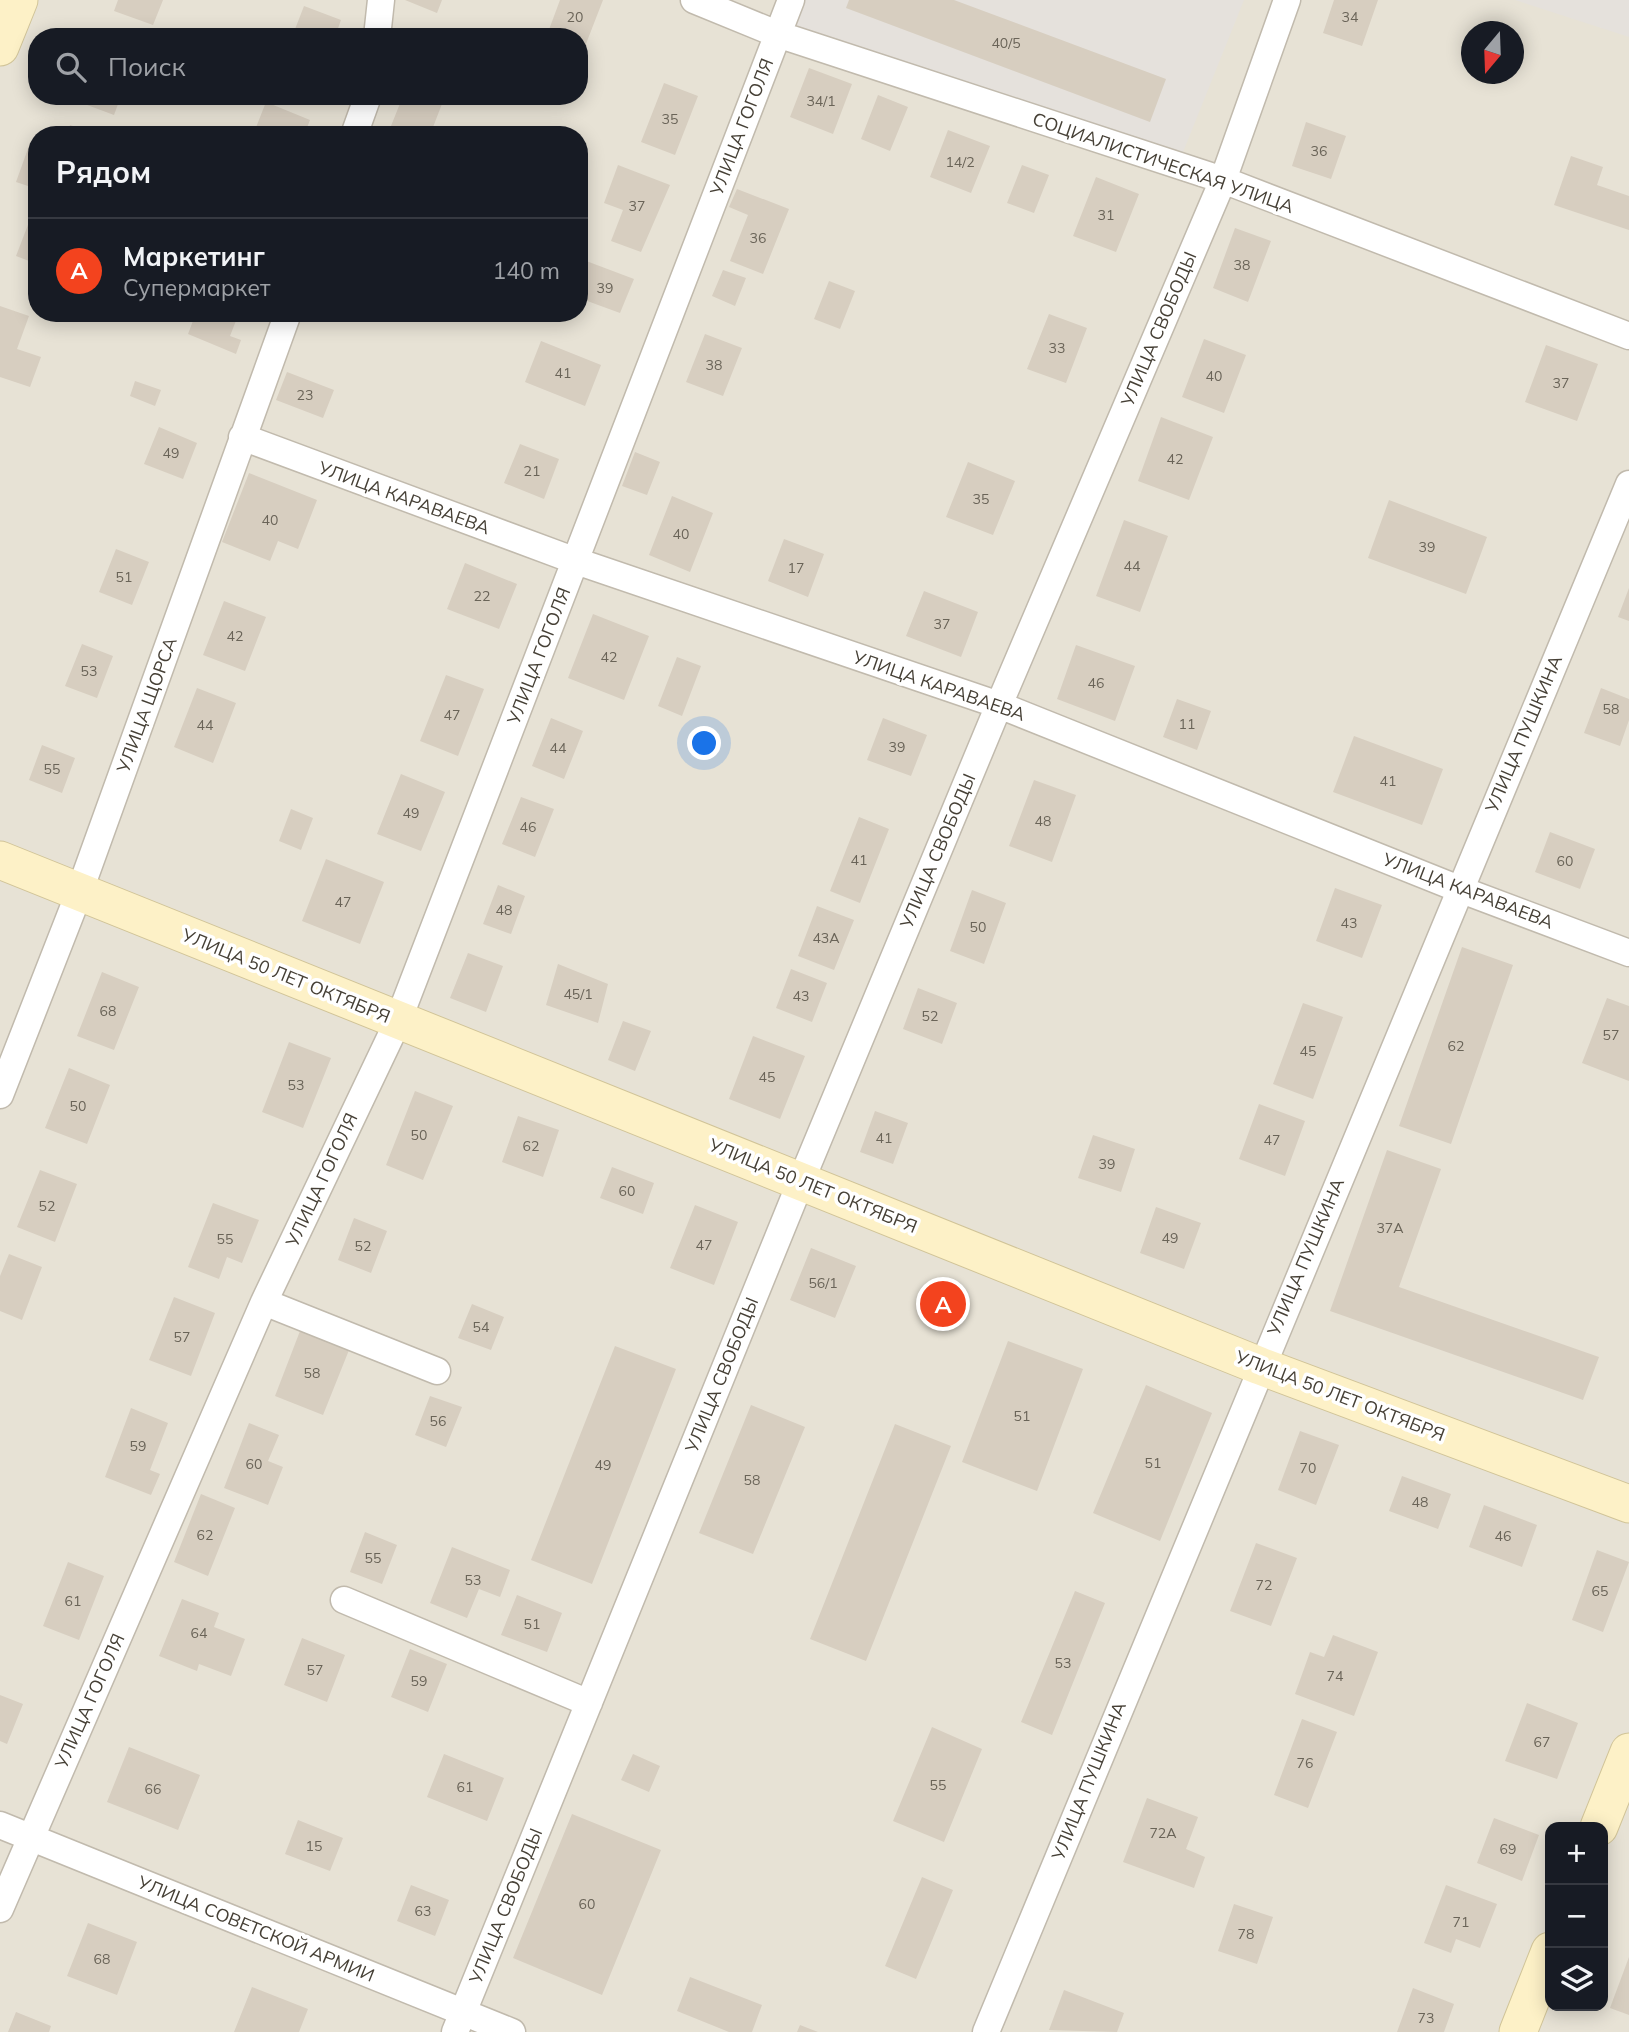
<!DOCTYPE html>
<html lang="ru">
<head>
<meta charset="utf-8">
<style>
	:root { --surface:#171b24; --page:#20242c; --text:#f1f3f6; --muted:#9ea1a6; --line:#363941; --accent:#f3431e }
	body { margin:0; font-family:Mulish,sans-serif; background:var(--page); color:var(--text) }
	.controls { position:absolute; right:21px; bottom:21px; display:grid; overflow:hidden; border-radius:14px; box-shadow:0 4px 18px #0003 }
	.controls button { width:63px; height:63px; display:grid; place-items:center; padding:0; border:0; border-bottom:2px solid var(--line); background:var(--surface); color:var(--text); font:35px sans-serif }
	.compass { position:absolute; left:1461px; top:21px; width:63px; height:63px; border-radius:50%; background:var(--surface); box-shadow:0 4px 18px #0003; rotate:199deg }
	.you { position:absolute; left:705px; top:744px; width:24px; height:24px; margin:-18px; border:5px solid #fff; border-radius:50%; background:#1a73e8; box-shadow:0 0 0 10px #1a73e833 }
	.badge { display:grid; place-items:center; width:46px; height:46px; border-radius:50%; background:var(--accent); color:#fff; font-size:23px; font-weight:700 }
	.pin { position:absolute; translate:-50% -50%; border:4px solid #fff; box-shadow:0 2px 7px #0006 }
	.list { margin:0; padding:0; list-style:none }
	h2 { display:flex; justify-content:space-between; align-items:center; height:91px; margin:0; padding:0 28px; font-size:30px }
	h2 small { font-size:23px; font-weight:400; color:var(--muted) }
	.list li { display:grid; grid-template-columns:46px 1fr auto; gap:21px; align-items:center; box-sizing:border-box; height:105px; padding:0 28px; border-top:2px solid var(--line) }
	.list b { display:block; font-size:26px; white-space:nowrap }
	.list p { margin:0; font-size:23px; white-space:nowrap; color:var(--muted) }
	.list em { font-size:23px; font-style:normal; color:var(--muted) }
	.icon { flex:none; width:38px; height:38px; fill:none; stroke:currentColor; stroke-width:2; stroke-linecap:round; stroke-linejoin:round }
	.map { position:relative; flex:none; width:1629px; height:2032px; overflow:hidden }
	.search { position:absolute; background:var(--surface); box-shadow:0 4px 18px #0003; left:28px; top:28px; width:560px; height:77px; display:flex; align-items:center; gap:18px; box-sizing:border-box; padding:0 24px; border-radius:28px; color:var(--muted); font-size:26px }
	.panel { position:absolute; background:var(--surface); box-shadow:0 4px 18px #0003; left:28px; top:126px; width:560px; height:196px; border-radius:28px }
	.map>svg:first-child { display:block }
	.residential { fill:#e7e2d5; fill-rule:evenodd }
	.industrial { fill:#e5e1dc }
	.building { fill:#d7cec0 }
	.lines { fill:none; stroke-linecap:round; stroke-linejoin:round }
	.street-casing { stroke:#c1baad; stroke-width:29 }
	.secondary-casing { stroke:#d1c498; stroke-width:39 }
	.street { stroke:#fff; stroke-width:26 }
	.secondary { stroke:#fdf1c7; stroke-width:37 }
	.labels { text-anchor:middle; stroke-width:7; stroke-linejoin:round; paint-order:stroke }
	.number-label { font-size:14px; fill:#6a6458 }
	.street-label { font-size:18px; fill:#464036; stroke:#fff }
</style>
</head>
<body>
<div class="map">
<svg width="1629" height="2032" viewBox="0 0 1629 2032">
	<rect width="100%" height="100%" fill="#f3f0e7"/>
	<path class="residential" d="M0,0H1629V2032H0ZM1472,32H1514V74H1472ZM37,37H579V96H37ZM37,135H579V313H37ZM1550,1827H1603V2006H1550Z"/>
	<path class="industrial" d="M799,0H1244L1175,172L788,29Z
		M1515,0H1629V37Z"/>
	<path class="building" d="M118,0H163L153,25L114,11Z
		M405,0H442L437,13Z
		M560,0H603L584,49L579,47V37L547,35Z
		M849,0H954L1166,79L1150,122L846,8Z
		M1334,0H1378L1362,46L1323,33Z
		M304,6L341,20L335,37H292Z
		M809,68L852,84L833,134L790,117Z
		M664,83L698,96L675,155L641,142Z
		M878,95L908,107L890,151L861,139Z
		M63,96H121L114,115Z
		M403,96H445L430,135H399L389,131Z
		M266,102L310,120L304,135H253Z
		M1306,122L1346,136L1331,179L1292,166Z
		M70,125L96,134V135H67Z
		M948,130L990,146L971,193L930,177Z
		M30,143L37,146V189L16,182Z
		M1571,156L1603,167L1597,185L1629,196V230L1554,205Z
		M618,165L670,185L641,252L611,241L623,210L604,203Z
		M1022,165L1049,175L1034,213L1007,203Z
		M1096,177L1139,194L1116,252L1073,236Z
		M737,189L789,209L763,274L730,261L748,215L729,207Z
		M31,217L37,219V264L16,256Z
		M1235,228L1271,241L1248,302L1213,288Z
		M581,259L634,279L620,313L579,298Z
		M723,270L746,278L735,306L712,296Z
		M829,281L855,291L840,329L814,319Z
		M0,306L29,316L17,349L41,357L30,387L0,377Z
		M196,313H239L230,336L241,340L236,354L188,334Z
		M1049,314L1087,328L1066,383L1027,369Z
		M705,334L742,348L723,396L686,382Z
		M1204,339L1246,355L1224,413L1182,397Z
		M541,341L601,365L585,406L525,382Z
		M1546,345L1598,364L1577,421L1525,402Z
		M287,372L334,390L323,418L276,400Z
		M135,381L161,390L155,406L130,396Z
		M1161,417L1213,437L1189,500L1138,481Z
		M159,427L197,443L183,479L144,464Z
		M520,444L559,459L544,499L504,483Z
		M635,452L660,462L647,495L622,486Z
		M968,462L1015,481L993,535L946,517Z
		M249,473L317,500L298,549L278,541L270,561L222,542Z
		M672,496L713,513L690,572L649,555Z
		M1389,500L1487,537L1466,594L1368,558Z
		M1124,520L1168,536L1140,612L1096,596Z
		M784,539L824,554L808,597L768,581Z
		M116,549L149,562L132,605L99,592Z
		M465,563L517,584L499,629L447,609Z
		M1629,588V621L1618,617Z
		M924,591L978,612L961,657L906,636Z
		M224,601L266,617L245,671L203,655Z
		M593,614L649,636L624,700L568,678Z
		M82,644L113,656L97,698L65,686Z
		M1076,645L1135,666L1115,721L1057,699Z
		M677,657L701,666L682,716L658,706Z
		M446,675L484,689L458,756L420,741Z
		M197,688L236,703L213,763L174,747Z
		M1601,688L1629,699V720L1620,746L1584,733Z
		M1177,699L1211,711L1197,750L1163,737Z
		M551,718L583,731L564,779L532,766Z
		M883,718L927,735L911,776L867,760Z
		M1354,736L1443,769L1422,825L1333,792Z
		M42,745L75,758L62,793L29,780Z
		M401,774L445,792L421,851L377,834Z
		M1034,780L1076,795L1052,862L1009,846Z
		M521,797L554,809L535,857L502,844Z
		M291,809L313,818L301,850L279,841Z
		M859,817L889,829L860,903L830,891Z
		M1550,832L1595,849L1580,889L1535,872Z
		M326,859L384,882L360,944L302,921Z
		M498,885L525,896L511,934L483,924Z
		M1335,888L1382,905L1362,958L1316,941Z
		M972,890L1006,903L984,964L950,951Z
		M817,906L854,920L834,970L798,956Z
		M1462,947L1513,965L1451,1144L1399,1126Z
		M468,953L503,966L486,1012L450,998Z
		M558,964L608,984L598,1023L546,1005Z
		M791,969L827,983L812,1022L776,1008Z
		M102,972L139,987L114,1050L77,1036Z
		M918,988L957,1003L942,1044L903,1029Z
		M1607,998L1629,1006V1081L1582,1063Z
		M1303,1003L1343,1017L1313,1099L1273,1084Z
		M623,1021L651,1031L635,1071L608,1060Z
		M753,1036L805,1056L780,1119L729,1099Z
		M289,1042L331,1058L303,1128L262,1112Z
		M69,1068L110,1085L87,1144L45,1128Z
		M415,1091L453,1106L423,1180L386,1165Z
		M1259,1104L1305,1121L1285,1176L1239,1159Z
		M875,1111L908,1123L893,1164L860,1152Z
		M518,1116L559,1130L543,1177L502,1162Z
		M1093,1135L1135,1149L1121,1192L1078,1178Z
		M1387,1150L1441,1169L1399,1287L1599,1357L1583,1400L1330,1311Z
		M612,1167L654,1183L643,1214L600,1198Z
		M40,1170L77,1184L55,1242L17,1227Z
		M213,1203L259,1220L242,1263L227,1257L219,1279L188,1267Z
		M695,1205L738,1222L714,1285L670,1268Z
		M1156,1207L1201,1223L1184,1269L1140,1253Z
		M354,1218L387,1231L371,1273L338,1260Z
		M811,1248L856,1266L835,1318L790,1300Z
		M9,1254L42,1267L22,1320L0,1311V1276Z
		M174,1297L215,1313L191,1376L149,1360Z
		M472,1304L504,1317L491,1350L458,1338Z
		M300,1331L349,1350L323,1415L275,1396Z
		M1008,1341L1083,1369L1037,1491L962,1462Z
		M615,1346L676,1369L592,1584L531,1560Z
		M1146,1385L1212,1413L1160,1541L1093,1513Z
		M430,1396L462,1407L446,1447L415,1435Z
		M751,1405L805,1427L753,1554L699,1533Z
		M131,1408L168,1423L150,1470L160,1474L151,1495L105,1477Z
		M249,1423L279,1435L268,1461L283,1467L268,1505L224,1488Z
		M895,1424L951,1446L866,1661L810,1639Z
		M1300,1431L1339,1445L1316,1505L1278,1490Z
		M1402,1476L1451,1494L1438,1529L1389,1511Z
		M201,1494L235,1508L208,1576L174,1562Z
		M1484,1505L1537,1525L1522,1567L1469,1547Z
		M365,1532L397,1545L382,1584L350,1572Z
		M1256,1543L1297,1558L1271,1626L1230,1611Z
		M452,1547L510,1570L500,1597L479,1589L467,1618L430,1603Z
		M1597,1550L1629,1562L1603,1632L1572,1620Z
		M68,1562L104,1576L79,1640L43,1626Z
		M1075,1591L1105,1603L1052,1735L1021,1722Z
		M517,1595L562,1613L547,1652L501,1635Z
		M182,1599L219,1613L214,1627L245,1639L231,1676L199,1664L197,1671L159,1656Z
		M1333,1635L1378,1652L1354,1716L1295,1694L1310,1652L1324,1657Z
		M302,1638L345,1655L327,1702L284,1685Z
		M410,1649L447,1664L428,1712L391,1697Z
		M0,1695L23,1704L7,1744L0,1741Z
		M1527,1703L1578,1723L1557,1779L1505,1761Z
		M1302,1719L1337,1732L1308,1808L1274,1795Z
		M932,1727L982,1749L944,1842L893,1821Z
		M129,1747L200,1775L178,1830L107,1802Z
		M444,1754L504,1778L487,1821L427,1797Z
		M633,1754L660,1766L649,1792L621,1780Z
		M1147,1798L1198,1817L1186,1849L1205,1857L1194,1888L1123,1862Z
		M572,1814L661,1850L602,1995L513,1958Z
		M1494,1818L1539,1835L1522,1881L1477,1863Z
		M298,1820L343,1838L330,1871L285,1854Z
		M922,1877L953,1890L916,1979L885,1966Z
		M411,1885L449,1900L435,1936L397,1921Z
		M1446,1885L1497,1904L1480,1948L1456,1939L1451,1953L1424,1943Z
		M1234,1904L1273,1917L1257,1964L1218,1951Z
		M88,1923L137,1942L117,1995L67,1976Z
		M1629,1957V2015L1610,2008Z
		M690,1977L762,2005L752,2032H729L677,2011Z
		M252,1987L308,2009L299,2032H234Z
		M1413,1988L1454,2004L1444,2032H1397Z
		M1064,1990L1124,2013L1117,2032L1049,2030Z
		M16,2012L51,2026L49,2032H8Z
		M800,2025L818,2032H797Z"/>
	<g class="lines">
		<g class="street-casing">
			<path id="street" d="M694,0L777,34L1223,180L1629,336
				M377,37L381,0
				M354,135L368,96
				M242,437L576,561L999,705L1459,889L1629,953
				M0,1095L79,893L288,313
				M264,1302L437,1371
				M344,1600L589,1703
				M0,1825L512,2032
				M0,1909L264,1302L398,1021L791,0
				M455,2032L801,1181L999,705L1223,180L1287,0
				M986,2032L1629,484"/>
		</g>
		<g class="secondary-casing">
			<path id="secondary" d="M0,47L19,0
				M0,860L1260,1366L1629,1504
				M1599,1827L1629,1752
				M1518,2032L1550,1951"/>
		</g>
		<use href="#street" class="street"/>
		<use href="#secondary" class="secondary"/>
	</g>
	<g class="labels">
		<g class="number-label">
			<text x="575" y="22">20</text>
			<text x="1350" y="22">34</text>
			<text x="1006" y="48">40/5</text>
			<text x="821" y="106">34/1</text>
			<text x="670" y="124">35</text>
			<text x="1319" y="156">36</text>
			<text x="960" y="167">14/2</text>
			<text x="637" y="211">37</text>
			<text x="1106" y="220">31</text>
			<text x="758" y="243">36</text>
			<text x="1242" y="270">38</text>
			<text x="605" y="293">39</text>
			<text x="1057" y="353">33</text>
			<text x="714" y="370">38</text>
			<text x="563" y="378">41</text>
			<text x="1214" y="381">40</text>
			<text x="1561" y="388">37</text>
			<text x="305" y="400">23</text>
			<text x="171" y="458">49</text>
			<text x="1175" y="464">42</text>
			<text x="532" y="476">21</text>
			<text x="981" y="504">35</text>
			<text x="270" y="525">40</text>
			<text x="681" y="539">40</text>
			<text x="1427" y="552">39</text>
			<text x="1132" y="571">44</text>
			<text x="796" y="573">17</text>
			<text x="124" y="582">51</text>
			<text x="482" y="601">22</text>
			<text x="942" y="629">37</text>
			<text x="235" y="641">42</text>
			<text x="609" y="662">42</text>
			<text x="89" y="676">53</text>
			<text x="1096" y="688">46</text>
			<text x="1611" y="714">58</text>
			<text x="452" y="720">47</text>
			<text x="1187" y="729">11</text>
			<text x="205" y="730">44</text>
			<text x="897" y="752">39</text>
			<text x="558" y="753">44</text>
			<text x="52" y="774">55</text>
			<text x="1388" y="786">41</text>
			<text x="411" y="818">49</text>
			<text x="1043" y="826">48</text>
			<text x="528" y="832">46</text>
			<text x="859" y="865">41</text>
			<text x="1565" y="866">60</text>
			<text x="343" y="907">47</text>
			<text x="504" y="915">48</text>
			<text x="1349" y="928">43</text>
			<text x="978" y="932">50</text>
			<text x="826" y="943">43А</text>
			<text x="578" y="999">45/1</text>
			<text x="801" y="1001">43</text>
			<text x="108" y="1016">68</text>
			<text x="930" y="1021">52</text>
			<text x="1611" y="1040">57</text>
			<text x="1456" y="1051">62</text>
			<text x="1308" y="1056">45</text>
			<text x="767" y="1082">45</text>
			<text x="296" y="1090">53</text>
			<text x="78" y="1111">50</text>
			<text x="419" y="1140">50</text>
			<text x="884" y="1143">41</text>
			<text x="1272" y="1145">47</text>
			<text x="531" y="1151">62</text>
			<text x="1107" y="1169">39</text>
			<text x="627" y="1196">60</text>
			<text x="47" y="1211">52</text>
			<text x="1390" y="1233">37А</text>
			<text x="1170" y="1243">49</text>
			<text x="225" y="1244">55</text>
			<text x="704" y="1250">47</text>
			<text x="363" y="1251">52</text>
			<text x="823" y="1288">56/1</text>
			<text x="481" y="1332">54</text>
			<text x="182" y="1342">57</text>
			<text x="312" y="1378">58</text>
			<text x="1022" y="1421">51</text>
			<text x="438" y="1426">56</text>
			<text x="138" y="1451">59</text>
			<text x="1153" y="1468">51</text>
			<text x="254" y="1469">60</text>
			<text x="603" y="1470">49</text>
			<text x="1308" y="1473">70</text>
			<text x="752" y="1485">58</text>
			<text x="1420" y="1507">48</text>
			<text x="205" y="1540">62</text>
			<text x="1503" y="1541">46</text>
			<text x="373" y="1563">55</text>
			<text x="473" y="1585">53</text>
			<text x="1264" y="1590">72</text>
			<text x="1600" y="1596">65</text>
			<text x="73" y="1606">61</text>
			<text x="532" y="1629">51</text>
			<text x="199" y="1638">64</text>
			<text x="1063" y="1668">53</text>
			<text x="315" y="1675">57</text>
			<text x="1335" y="1681">74</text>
			<text x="419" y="1686">59</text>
			<text x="1542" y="1747">67</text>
			<text x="1305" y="1768">76</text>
			<text x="938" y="1790">55</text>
			<text x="465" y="1792">61</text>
			<text x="153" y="1794">66</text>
			<text x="1163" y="1838">72А</text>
			<text x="314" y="1851">15</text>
			<text x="1508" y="1854">69</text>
			<text x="587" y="1909">60</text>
			<text x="423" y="1916">63</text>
			<text x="1461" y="1927">71</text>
			<text x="1246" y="1939">78</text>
			<text x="102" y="1964">68</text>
			<text x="1426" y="2023">73</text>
		</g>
		<g class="street-label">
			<text transform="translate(742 127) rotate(-69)" y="6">УЛИЦА ГОГОЛЯ</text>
			<text transform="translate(1163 163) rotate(19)" y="6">СОЦИАЛИСТИЧЕСКАЯ УЛИЦА</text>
			<text transform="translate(1159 329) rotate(-67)" y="6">УЛИЦА СВОБОДЫ</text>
			<text transform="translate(404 498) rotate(20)" y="6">УЛИЦА КАРАВАЕВА</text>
			<text transform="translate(539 656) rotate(-69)" y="6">УЛИЦА ГОГОЛЯ</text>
			<text transform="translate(939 686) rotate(19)" y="6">УЛИЦА КАРАВАЕВА</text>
			<text transform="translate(147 705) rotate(-70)" y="6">УЛИЦА ЩОРСА</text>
			<text transform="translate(1524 734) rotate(-67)" y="6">УЛИЦА ПУШКИНА</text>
			<text transform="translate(938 851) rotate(-67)" y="6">УЛИЦА СВОБОДЫ</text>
			<text transform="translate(1468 891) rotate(21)" y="6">УЛИЦА КАРАВАЕВА</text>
			<text transform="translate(286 976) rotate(22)" y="6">УЛИЦА 50 ЛЕТ ОКТЯБРЯ</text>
			<text transform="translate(322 1180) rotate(-65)" y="6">УЛИЦА ГОГОЛЯ</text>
			<text transform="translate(813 1186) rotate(22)" y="6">УЛИЦА 50 ЛЕТ ОКТЯБРЯ</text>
			<text transform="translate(1306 1257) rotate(-67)" y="6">УЛИЦА ПУШКИНА</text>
			<text transform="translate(722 1375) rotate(-68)" y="6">УЛИЦА СВОБОДЫ</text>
			<text transform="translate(1340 1396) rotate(21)" y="6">УЛИЦА 50 ЛЕТ ОКТЯБРЯ</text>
			<text transform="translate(90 1701) rotate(-66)" y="6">УЛИЦА ГОГОЛЯ</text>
			<text transform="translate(1089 1781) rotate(-68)" y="6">УЛИЦА ПУШКИНА</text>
			<text transform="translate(506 1906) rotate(-68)" y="6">УЛИЦА СВОБОДЫ</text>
			<text transform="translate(256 1929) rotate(22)" y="6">УЛИЦА СОВЕТСКОЙ АРМИИ</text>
		</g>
	</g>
</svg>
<div class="controls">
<button>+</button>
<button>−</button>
<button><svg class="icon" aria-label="layers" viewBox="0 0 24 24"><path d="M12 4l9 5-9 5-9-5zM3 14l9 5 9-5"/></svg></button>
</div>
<svg class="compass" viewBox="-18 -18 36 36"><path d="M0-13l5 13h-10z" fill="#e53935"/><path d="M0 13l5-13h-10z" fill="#9ea1a6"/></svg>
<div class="you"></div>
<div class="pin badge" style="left:943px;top:1304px">A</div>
<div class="search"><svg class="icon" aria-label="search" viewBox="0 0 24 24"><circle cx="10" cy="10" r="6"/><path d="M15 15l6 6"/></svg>Поиск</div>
<section class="panel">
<h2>Рядом<small></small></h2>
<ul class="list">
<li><span class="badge">A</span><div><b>Маркетинг</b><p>Супермаркет</p></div><em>140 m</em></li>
</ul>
</section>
</div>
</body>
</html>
